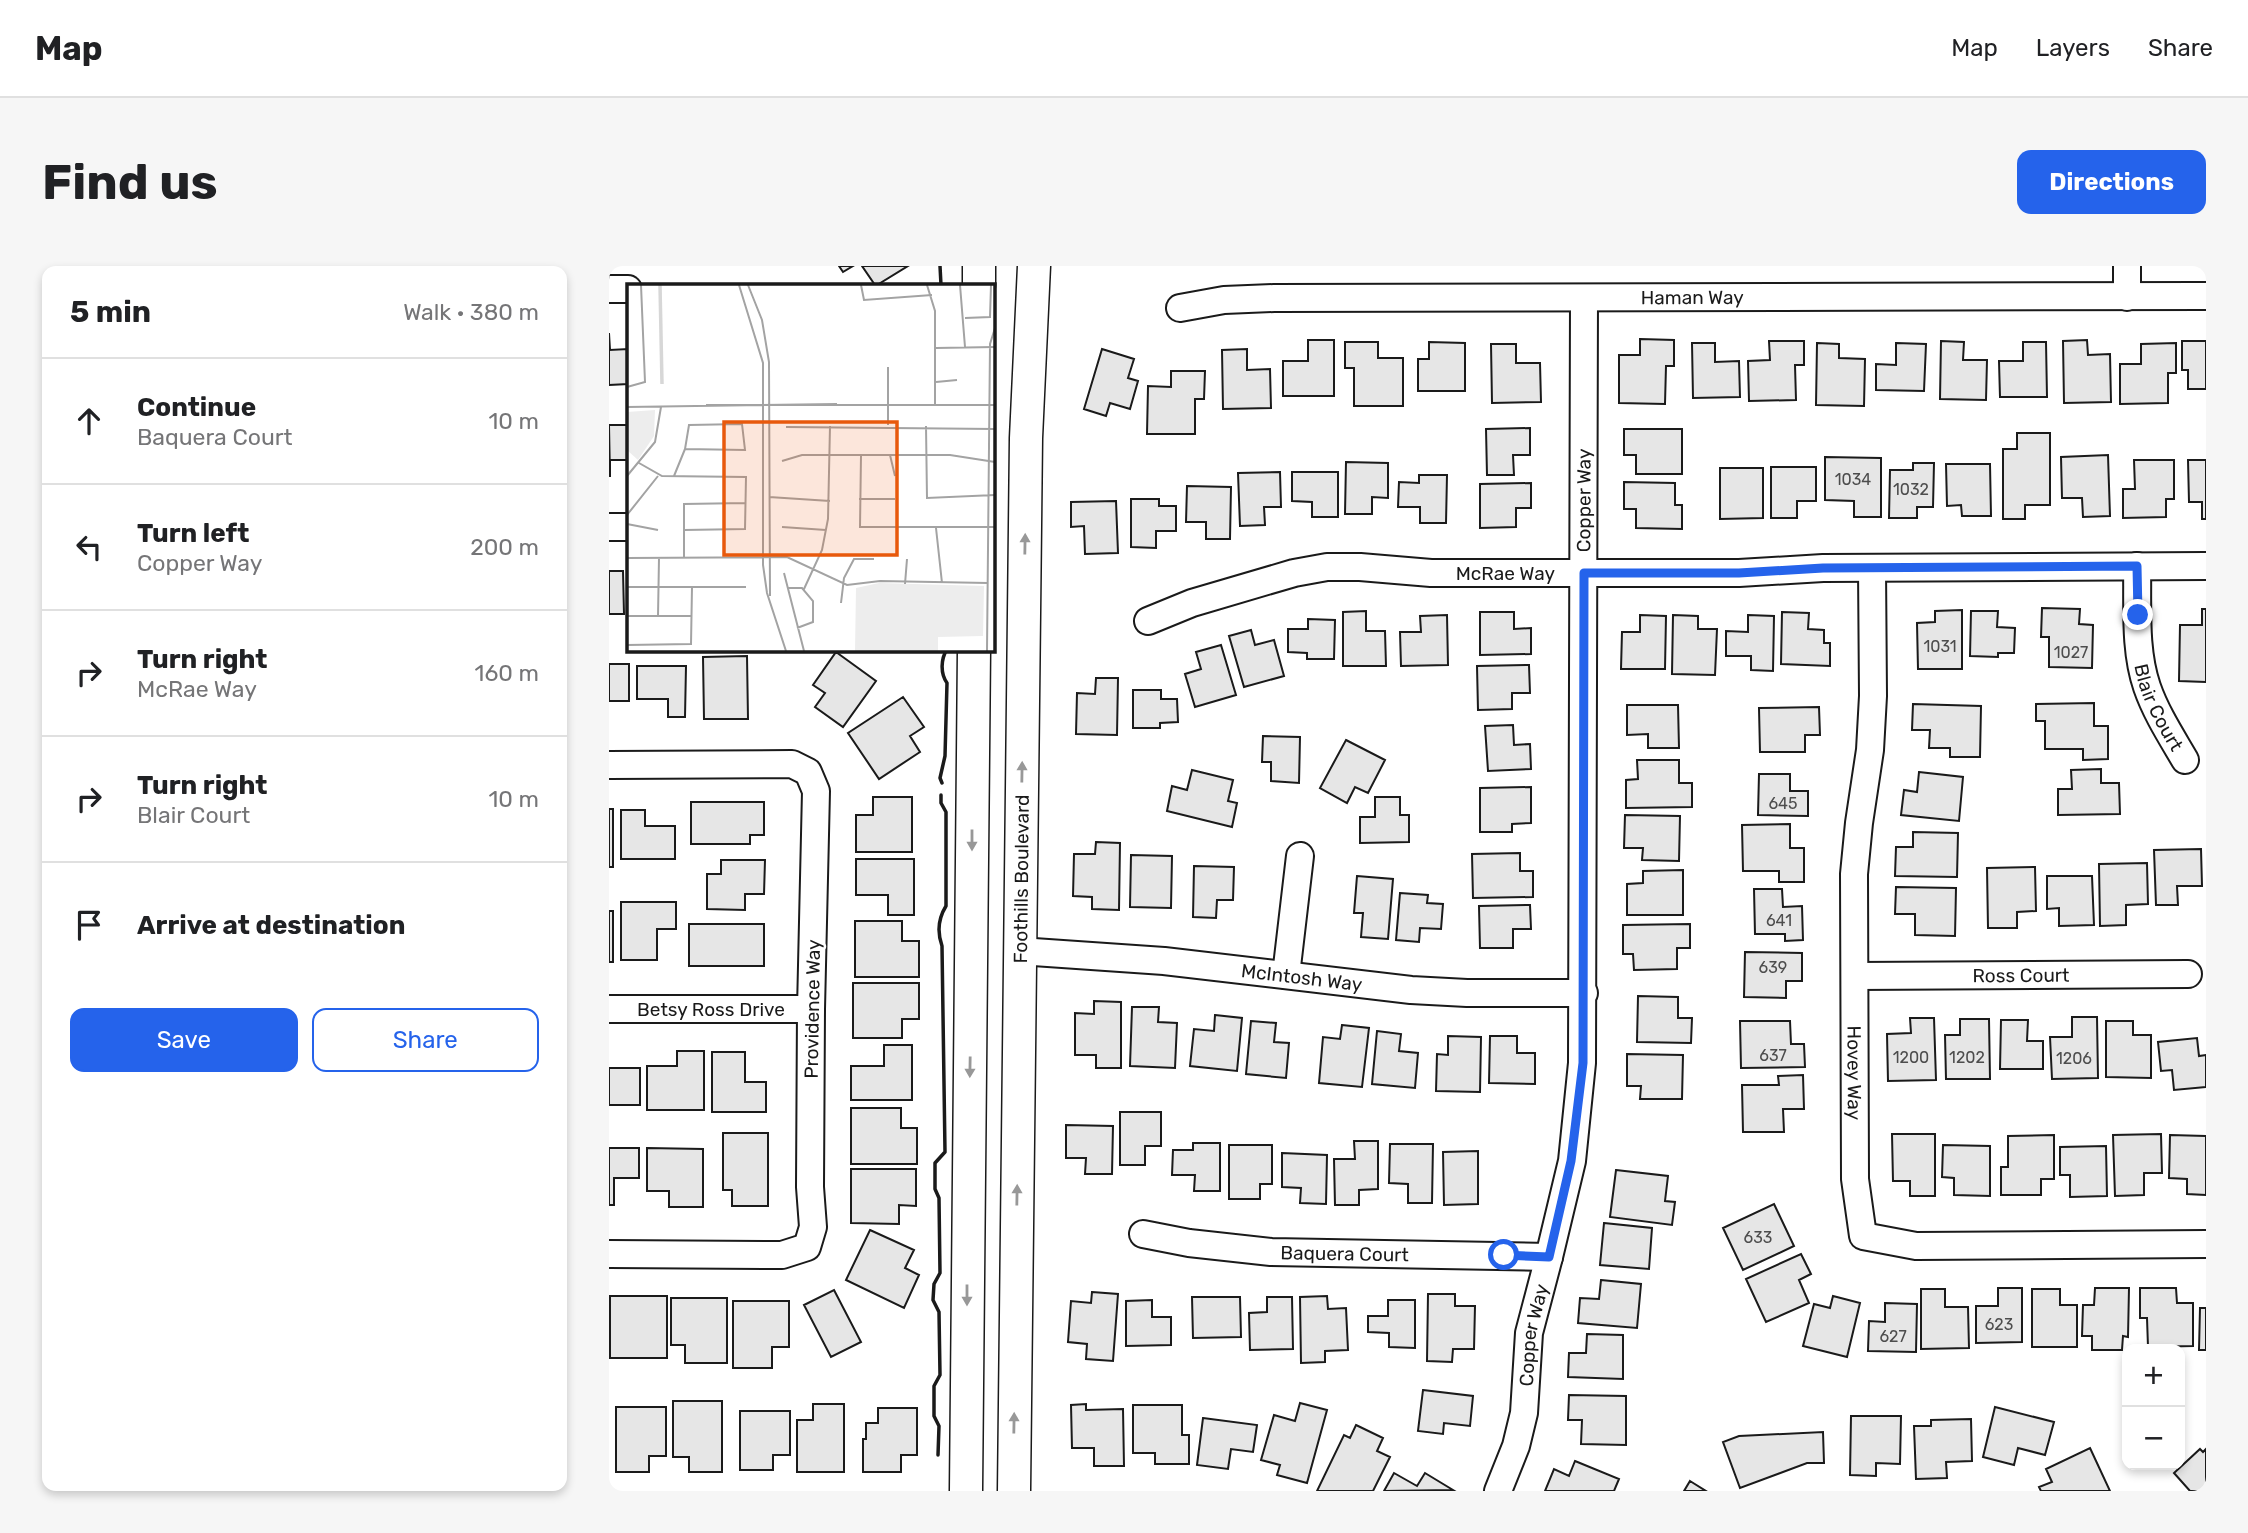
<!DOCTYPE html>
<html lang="en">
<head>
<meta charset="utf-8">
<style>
	:root { --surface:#fff; --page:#f6f6f6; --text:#202124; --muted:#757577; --line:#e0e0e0; --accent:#2563eb }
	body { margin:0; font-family:Rubik,sans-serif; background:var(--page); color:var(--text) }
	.controls { position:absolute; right:21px; bottom:21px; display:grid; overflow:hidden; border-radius:14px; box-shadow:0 4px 10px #0003 }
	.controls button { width:63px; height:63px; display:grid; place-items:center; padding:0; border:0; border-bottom:2px solid var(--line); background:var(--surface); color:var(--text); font:35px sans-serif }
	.stop { position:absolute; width:21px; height:21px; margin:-16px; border:5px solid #2563eb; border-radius:50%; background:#fff }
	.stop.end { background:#2563eb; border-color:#fff; box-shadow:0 2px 7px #0008 }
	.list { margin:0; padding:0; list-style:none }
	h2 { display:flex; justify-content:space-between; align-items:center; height:91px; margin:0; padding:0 28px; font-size:30px }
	h2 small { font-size:23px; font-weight:400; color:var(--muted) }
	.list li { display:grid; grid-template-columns:46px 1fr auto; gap:21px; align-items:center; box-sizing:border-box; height:126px; padding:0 28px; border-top:2px solid var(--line) }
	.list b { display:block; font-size:26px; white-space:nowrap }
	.list p { margin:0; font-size:23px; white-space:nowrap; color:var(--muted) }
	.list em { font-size:23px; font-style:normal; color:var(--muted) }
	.actions { display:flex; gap:14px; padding:21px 28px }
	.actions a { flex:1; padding:16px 0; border:2px solid var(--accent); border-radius:14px; text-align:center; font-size:24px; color:var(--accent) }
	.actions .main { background:var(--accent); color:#fff }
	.icon { flex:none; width:38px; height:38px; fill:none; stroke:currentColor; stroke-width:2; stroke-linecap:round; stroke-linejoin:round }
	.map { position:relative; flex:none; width:1597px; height:1225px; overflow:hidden; border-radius:14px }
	header { display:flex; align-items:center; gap:42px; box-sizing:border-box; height:98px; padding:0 35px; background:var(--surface); border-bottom:2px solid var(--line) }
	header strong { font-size:33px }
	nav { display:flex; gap:38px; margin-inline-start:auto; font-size:24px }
	.intro { display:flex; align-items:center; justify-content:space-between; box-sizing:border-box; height:168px; padding:0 42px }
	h1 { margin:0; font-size:49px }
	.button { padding:18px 32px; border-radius:14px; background:var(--accent); color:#fff; font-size:24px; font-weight:700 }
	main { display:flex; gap:42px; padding:0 42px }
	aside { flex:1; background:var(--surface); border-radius:14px; box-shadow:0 4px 10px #0003 }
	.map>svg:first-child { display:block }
	.building { fill:#e6e6e6; stroke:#1a1a1a; stroke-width:2 }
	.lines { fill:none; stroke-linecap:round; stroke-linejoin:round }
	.minor-casing { stroke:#1a1a1a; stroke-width:30 }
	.major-casing { stroke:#1a1a1a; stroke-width:35 }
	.minor { stroke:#fff; stroke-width:26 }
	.major { stroke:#fff; stroke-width:32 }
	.wall { stroke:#1a1a1a; stroke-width:3.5 }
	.oneway { fill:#989898 }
	.route { stroke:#2563eb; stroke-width:9 }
	.labels { text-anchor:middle; stroke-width:5; stroke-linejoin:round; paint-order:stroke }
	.number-label { font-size:16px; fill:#4d4d4d }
	.street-label { font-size:19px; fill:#1a1a1a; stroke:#fff }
	.inset-river { fill:none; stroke:#d7d7d7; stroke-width:3.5 }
	.inset-road { fill:none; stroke:#a3a3a3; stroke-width:2 }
	.view { fill:#e8590c; fill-opacity:0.15; stroke:#e8590c; stroke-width:3.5 }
	.inset-edge { fill:none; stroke:#1a1a1a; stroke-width:3.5 }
</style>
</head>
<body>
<header>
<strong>Map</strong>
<nav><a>Map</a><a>Layers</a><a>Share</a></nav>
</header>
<div class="intro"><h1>Find us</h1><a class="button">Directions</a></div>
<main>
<aside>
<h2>5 min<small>Walk · 380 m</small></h2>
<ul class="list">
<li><svg class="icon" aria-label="ahead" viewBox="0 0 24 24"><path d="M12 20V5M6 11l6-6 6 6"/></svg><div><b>Continue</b><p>Baquera Court</p></div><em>10 m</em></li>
<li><svg class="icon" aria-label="left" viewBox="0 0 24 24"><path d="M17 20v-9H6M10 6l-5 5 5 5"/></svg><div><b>Turn left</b><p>Copper Way</p></div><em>200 m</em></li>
<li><svg class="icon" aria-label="right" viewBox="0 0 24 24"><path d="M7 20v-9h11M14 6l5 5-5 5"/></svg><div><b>Turn right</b><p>McRae Way</p></div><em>160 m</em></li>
<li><svg class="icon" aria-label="right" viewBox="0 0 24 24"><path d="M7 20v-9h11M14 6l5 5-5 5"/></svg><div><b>Turn right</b><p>Blair Court</p></div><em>10 m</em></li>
<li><svg class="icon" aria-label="arrive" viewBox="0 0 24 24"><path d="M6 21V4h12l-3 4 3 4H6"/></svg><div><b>Arrive at destination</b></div></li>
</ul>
<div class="actions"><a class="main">Save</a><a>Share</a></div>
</aside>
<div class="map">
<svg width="1597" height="1225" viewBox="0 0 1597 1225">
	<rect width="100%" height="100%" fill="#fff"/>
	<path class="building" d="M230,0H244L234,6Z
		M253,0H299L268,19H266Z
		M0,67L1,84L19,83V118L0,119Z
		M1031,73L1065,74V100H1057L1056,138L1010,137V89H1031Z
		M699,74H725V130H674V95H699Z
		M1478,74L1479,89L1501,88L1502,136L1455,137L1454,75Z
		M1160,75H1195V99H1186L1187,134L1140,135L1139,95L1161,94Z
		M1332,75L1355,76L1354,94H1378L1377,134L1331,133Z
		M1573,75H1597V123H1579V104H1573Z
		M736,76H769V92H794V140H745V102H736Z
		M820,76L856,77V125H809V93H820Z
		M1414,76H1437L1438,131H1391L1390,95H1414Z
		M1083,77H1106V96L1130,95L1131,131L1084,132Z
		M1208,77L1230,78V92L1256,93L1255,140L1207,139Z
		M1287,77L1317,78L1315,125L1267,124V98L1287,99Z
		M1567,77V107H1559V137L1511,138V98H1532V78Z
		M882,78H907V97H931L932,136L883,137Z
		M493,83L525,93L519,112L529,115L521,143L501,137L497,150L475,143Z
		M638,83V104L661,103L662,142L614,143L613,84Z
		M562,105H596L595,133H586V168H538L539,120L562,121Z
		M0,159H19V194H1V211Z
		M921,162V189H904L905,209H878L877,163Z
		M1015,163H1073V208H1027V189H1015Z
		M1408,167H1441V239H1416V253H1394V183H1408Z
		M1499,189L1501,250L1474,251L1473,232H1453L1452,191Z
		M1216,191L1272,192V251H1245V235L1216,234Z
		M1525,194H1565V233H1557V251L1514,252V223H1526Z
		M1579,194H1597V253H1593V236H1580Z
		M737,196L779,197V232L763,231V248H736Z
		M1304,197H1325L1324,241H1308V252H1280L1281,204H1304Z
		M1337,198H1381L1382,250H1353L1352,239L1338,240Z
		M1162,201H1207V235H1188V252H1162Z
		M1111,202H1154V252L1111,253Z
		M671,206L672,241H655L656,259L631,260L629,207Z
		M683,206H729V251H703V236L683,235Z
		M810,209H838L837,257H811V241H789L790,216L810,217Z
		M1015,216L1066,217V239H1073V263L1027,262V243H1015Z
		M922,217V242H907V261L871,262V218Z
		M578,220L622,221L621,273H597V256H577Z
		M522,233H550V240H567V265H547V282L522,281Z
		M507,235L509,287L476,288L475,260L462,261V236Z
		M0,305H14L15,348H0Z
		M1433,342L1471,343L1470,358L1484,359L1483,402L1440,401V371H1432Z
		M1593,343H1597V416L1570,415L1571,359H1593Z
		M1353,344V403H1309L1308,357L1326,356V345Z
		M757,345V365H776L777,400H734V346Z
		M1362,345H1389L1388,361L1406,362L1405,387H1389V391L1361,390Z
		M871,346H905V363L922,362V388L871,389Z
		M1173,346L1200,347L1199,363L1215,364V377H1221V400L1172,398Z
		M838,349L839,399L792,400L791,366H812L811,350Z
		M1031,349L1057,350L1056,403H1012L1013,366H1031Z
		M1064,349L1089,350V363H1108L1106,409L1063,408Z
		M1139,349L1165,350L1164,405L1142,404V390H1117V365L1139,366Z
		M699,353L726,354L725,393H698V387L679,386V363H699Z
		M642,364L646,379L665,374L675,410L635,421L620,370Z
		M612,379L627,429L586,441L576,408L592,403L587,386Z
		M227,386L267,415L234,461L206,441L216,427L204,419Z
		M138,390L139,453H95L94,391Z
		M0,398H20V435H0Z
		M920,399L921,427H903V443L869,444L868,400Z
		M28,400H77L76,451H59V433H28Z
		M487,412H509L508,469L467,468L468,427L486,428Z
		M524,424H552V433H568L569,456L551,457V462H524Z
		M294,431L315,461L301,470L311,486L270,513L239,467Z
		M1485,437V460H1499V493L1474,494V483H1436V455H1427V438Z
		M1304,438L1372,440L1371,491H1341V482H1320L1321,464H1303Z
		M1018,439H1069L1070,482H1039V468L1018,469Z
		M1210,441L1211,469H1196V486H1151L1150,442Z
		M904,459L905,479L921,478L922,503L879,505L876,460Z
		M654,470L691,471L690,517L662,515V496H653Z
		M737,474L776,494L759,527L746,521L738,537L711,522Z
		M1028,494H1070V517H1083V541L1017,542V514L1029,513Z
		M1492,503V517H1510L1511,548L1449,549V523H1463L1462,504Z
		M583,504L624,514L619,535L628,537L623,561L558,545L563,520L578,524Z
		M1310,506L1354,511L1350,555L1292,549L1295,524L1308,526Z
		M1150,508H1181V525H1199V550L1149,549Z
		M922,521V557L903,558V566H871V522Z
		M264,531H303V586H247V549H264Z
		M766,531H791V549H800V576L751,577V551H766Z
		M82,536H155V569H141V578H82Z
		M0,543H4V601H0Z
		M12,544H36V560H66V593H12Z
		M1016,549L1071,550L1070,595L1033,594L1034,582H1015Z
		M1181,558V582H1195V616H1170V605H1134L1133,559Z
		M1304,566L1349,567L1348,611L1286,610L1287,581H1304Z
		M487,576L511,577L510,644L483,643V631L464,630L465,588H486Z
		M1592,583L1593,620H1568L1569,639H1547L1545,584Z
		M911,587V605H924V631L864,632L863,588Z
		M522,589L563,590L562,642L521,641Z
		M247,593H305V649H279V629H247Z
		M112,594H156L155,628H136V644L98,643V608H112Z
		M1538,597L1539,638L1517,639V659L1491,660L1490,598Z
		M585,600L625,601L624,634H608L607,652L584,651Z
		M1426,601L1427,645L1408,646V662H1379L1378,602Z
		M1074,604V649H1018V618L1034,617V605Z
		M748,610L784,613L779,673L752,671L754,647H745Z
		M1438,610H1483L1485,659L1450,660V642L1438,643Z
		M1287,621L1347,622L1346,670L1306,669V648H1286Z
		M1145,623H1173L1174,641L1193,640L1194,674L1176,675V668H1146Z
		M791,627L819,629L818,637L834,638L832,663L811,662L810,676L787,674Z
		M12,636H67V663H48V694H12Z
		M921,639L922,663H904V682H871L870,640Z
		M0,645H4V696H0Z
		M246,655H293V675H310V711H246Z
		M80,658H155V700H80Z
		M1081,658V682H1068V703L1025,704L1024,688H1014V659Z
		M1136,686L1193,687V715H1177V732L1135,731Z
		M244,717H310V753H293V772H244Z
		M1029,730L1069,731V752H1083L1082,777L1028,776Z
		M485,735L512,736V802H487V789H466V747L485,748Z
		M523,741H550L549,756L568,757L566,802L521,800Z
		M606,749L633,752L628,805L581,800L585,763L605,765Z
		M1463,751H1488L1489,812L1443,813L1441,771H1463Z
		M1301,752H1325L1327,814L1279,815L1278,768L1302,767Z
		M1351,753H1380L1381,813H1337L1336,769H1351Z
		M1392,754H1419L1418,775H1434V803H1391Z
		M642,755L667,757L665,776L680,777L677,812L637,808Z
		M1131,755H1181L1182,778H1195L1196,801L1132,802Z
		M1497,755H1524V769H1542V812L1497,811Z
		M733,759L760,762L753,821L710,817L714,771L731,773Z
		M768,765L792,768L790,785L809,787L806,822L763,818Z
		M839,770L872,771L871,826L827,825L828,788L839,789Z
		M881,770H908V787H926V818L880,817Z
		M1588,772L1590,790L1597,789V821L1565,824L1563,804L1552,805L1549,776Z
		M275,779H303V834H242V800H275Z
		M68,785H95V844H38V800H68Z
		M103,786H136V816H157V846H103Z
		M1018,788L1074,789L1073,833H1031L1032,820H1018Z
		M0,802H31V839H0Z
		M1194,809L1195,843H1174L1175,866H1134L1133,819H1170L1169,810Z
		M242,842H292V862H308V898H242Z
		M511,846H552V880H536V899H511Z
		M457,859L504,860L503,908H476L477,892H457Z
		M114,867H159V940H123V924H114Z
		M1283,868H1326V930H1301V915H1284Z
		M1552,868L1553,907H1535V929L1506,930L1504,869Z
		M1445,869V913H1432V929H1392V901H1399V870Z
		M1561,869L1597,870V929L1578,928V913L1560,912Z
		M745,875H769V923L750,924V939H726L725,893H746Z
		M584,877H611V925H585L586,909H563L564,884H584Z
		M781,878H824L823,937H799V918L780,917Z
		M620,879H663V918H651V933H620Z
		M1334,879L1381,880V930L1345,929V912L1333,911Z
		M1497,880L1498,930L1461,931V909H1451V881Z
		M0,882H30V912H5V939H0Z
		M38,882L94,883V941H60V925H38Z
		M869,885V938L835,939L834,886Z
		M673,887L718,889L717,938L691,937L692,922L673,921Z
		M242,903H307V940L290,939V958L242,957Z
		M1007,904L1059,910L1056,935L1066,936L1063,959L1001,951Z
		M1165,938L1185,980L1134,1004L1114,962Z
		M995,957L1043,962L1040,1003L991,999Z
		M261,964L305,984L296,1002L310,1009L295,1042L237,1014Z
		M1192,988L1202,1008L1190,1014L1200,1037L1157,1056L1137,1013Z
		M992,1014L1032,1018L1028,1062L969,1057L971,1032L990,1033Z
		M1389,1022H1413V1076L1367,1077V1040H1389Z
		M1486,1022H1520L1519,1071L1514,1070L1513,1084H1483V1070H1473L1474,1039H1485Z
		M1531,1022H1567L1568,1037H1584V1080L1539,1081L1538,1052H1531Z
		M1312,1023H1336V1041H1359L1360,1082L1312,1083Z
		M1423,1023H1451V1039H1468V1081H1423Z
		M225,1024L252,1076L222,1091L195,1039Z
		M483,1026L509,1028L504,1095L477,1093L478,1078L459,1076L462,1035L482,1037Z
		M819,1028H846V1040H866L865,1083H844L843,1096L818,1095Z
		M1,1030H58V1092H1Z
		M718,1030L719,1043L737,1042L739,1084L716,1085V1096L692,1097L691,1031Z
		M1224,1030L1251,1037L1238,1091L1194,1080L1205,1038L1221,1042Z
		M583,1031H631L632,1071L584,1072Z
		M658,1031H683L684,1083L641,1084L640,1047L658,1046Z
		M62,1032H118V1097H76V1079H62Z
		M543,1034V1051H562V1079L517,1080V1035Z
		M779,1034H806V1082L780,1081V1067L759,1066V1050H779Z
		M124,1035H180V1081H163V1102H124Z
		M1276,1037L1308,1038L1307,1086L1259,1085L1260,1055L1276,1056Z
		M1591,1042H1597V1084H1590Z
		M978,1068L1014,1069V1113L959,1111L960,1087H977Z
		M814,1124L864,1130L861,1160L835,1157L834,1168L809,1165Z
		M960,1129L1017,1130V1179L972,1178L973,1154H959Z
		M64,1135H113V1206H80V1191H64Z
		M691,1137L718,1144L698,1217L668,1209L671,1199L652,1194L665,1149L686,1155Z
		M204,1138H235V1206H188V1154H204Z
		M477,1138V1144L514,1143L515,1200H485V1182H463L462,1139Z
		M524,1139H573V1169H580V1198H546V1187H524Z
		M7,1141H57V1190H40V1206H7Z
		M1386,1141L1445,1156L1436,1189L1409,1182L1405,1199L1374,1191Z
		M269,1142H308V1189H292V1206H254V1173H257V1157H269Z
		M131,1145H181V1189H164V1204H131Z
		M1242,1150H1292L1291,1198L1267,1197V1210L1241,1209Z
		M594,1152L648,1159L644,1186L622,1183L619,1203L588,1199Z
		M1362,1153L1363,1195L1337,1196L1338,1212L1307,1213L1305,1160H1322V1154Z
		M747,1159L774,1172L768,1185L781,1191L764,1225H708L735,1169L741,1172Z
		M1214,1166L1215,1197H1198L1131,1222L1114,1176L1130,1170Z
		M1481,1182L1501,1225H1432L1430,1221L1443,1216L1437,1203Z
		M1591,1183L1594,1186L1597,1183V1225H1581L1565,1207Z
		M966,1195L1010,1213L1005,1225H936L945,1203L960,1210Z
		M785,1207L808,1220L816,1207L844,1224L775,1225Z
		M1081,1215L1097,1225H1075Z"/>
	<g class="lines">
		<g class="minor-casing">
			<g id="minor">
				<path d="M1518,0V31"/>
				<path d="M0,23H19"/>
				<path id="s1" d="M571,42L615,34L665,32L1597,30"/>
				<path d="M0,261H19"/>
				<path id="s2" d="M1528,300C1529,340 1525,383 1538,421C1547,447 1562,470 1576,494"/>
				<path id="s3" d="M1263,302L1264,430L1261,484L1250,557L1245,608L1246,913L1254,970L1307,980L1597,978"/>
				<path id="s4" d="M539,355L583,337L685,307L718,301H751L822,307H1130L1214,302L1597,300"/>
				<path d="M0,499L183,498L199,506L207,525L202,743L201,921L204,961L198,981L173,989L0,988"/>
				<path id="s5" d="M410,685L555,695L802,724L858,727H975"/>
				<path d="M677,709L691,590"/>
				<path id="s6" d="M1246,710L1579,708"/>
				<path id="s7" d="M0,743H202"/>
				<path id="s8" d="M534,968L580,977L662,986L940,991"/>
				<path id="s9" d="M889,1225L907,1180L915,1147L920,1067L940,991L963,895L973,797L975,32"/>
			</g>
		</g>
		<g class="major-casing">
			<g id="major">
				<path d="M370,19V0"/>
				<path d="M357,1225L365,383"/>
				<path id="s10" d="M405,1225L417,172L425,0"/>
			</g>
		</g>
		<use href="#minor" class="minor"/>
		<use href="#major" class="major"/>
		<path class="wall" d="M331,0L332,19
			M333,517L331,512L336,490L338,417C331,407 332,393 338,383
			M329,1189L330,1160L325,1150V1120L331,1109L330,1046L324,1034L325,1018L331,1007L330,932L326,923V897L336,886L333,680C328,666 329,653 337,640V546L332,537V529"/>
	</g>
	<defs><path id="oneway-solid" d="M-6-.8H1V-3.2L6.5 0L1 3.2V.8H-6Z" transform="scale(1.75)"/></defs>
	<g class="oneway">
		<use href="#oneway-solid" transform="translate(416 278) rotate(-89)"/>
		<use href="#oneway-solid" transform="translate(413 506) rotate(-89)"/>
		<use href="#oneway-solid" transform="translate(363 574) rotate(90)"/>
		<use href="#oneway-solid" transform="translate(361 801) rotate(91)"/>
		<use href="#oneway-solid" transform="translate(408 929) rotate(-89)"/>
		<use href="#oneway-solid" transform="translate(358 1029) rotate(90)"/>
		<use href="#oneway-solid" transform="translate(405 1157) rotate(-89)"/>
	</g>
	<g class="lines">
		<path class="route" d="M895,989L940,991L962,895L974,797L975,307H1130L1214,302L1528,300L1529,349"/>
	</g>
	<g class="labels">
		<g class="number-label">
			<text x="1244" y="219">1034</text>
			<text x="1302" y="229">1032</text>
			<text x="1331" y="386">1031</text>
			<text x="1462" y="392">1027</text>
			<text x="1174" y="543">645</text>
			<text x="1170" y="660">641</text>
			<text x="1164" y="707">639</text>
			<text x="1164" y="795">637</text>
			<text x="1302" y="797">1200</text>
			<text x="1358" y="797">1202</text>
			<text x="1465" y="798">1206</text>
			<text x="1149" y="977">633</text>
			<text x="1390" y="1064">623</text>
			<text x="1284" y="1076">627</text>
		</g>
		<g class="street-label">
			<text dy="7" stroke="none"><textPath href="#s1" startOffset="513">Haman Way</textPath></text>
			<text dy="7" stroke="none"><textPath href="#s9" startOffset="1001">Copper Way</textPath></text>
			<text dy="7" stroke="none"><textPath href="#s4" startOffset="366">McRae Way</textPath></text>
			<text dy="7" stroke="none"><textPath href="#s2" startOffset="145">Blair Court</textPath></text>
			<text dy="7" stroke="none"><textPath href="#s10" startOffset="612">Foothills Boulevard</textPath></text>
			<text dy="7" stroke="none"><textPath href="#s6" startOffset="166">Ross Court</textPath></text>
			<text dy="7" stroke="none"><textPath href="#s5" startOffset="284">McIntosh Way</textPath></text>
			<text dy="7" stroke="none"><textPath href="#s7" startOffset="102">Betsy Ross Drive</textPath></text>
			<text transform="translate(203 743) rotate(-89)" y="7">Providence Way</text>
			<text dy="7" stroke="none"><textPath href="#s3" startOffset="506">Hovey Way</textPath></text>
			<text dy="7" stroke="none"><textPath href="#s8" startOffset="203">Baquera Court</textPath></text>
			<text dy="7" stroke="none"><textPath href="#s9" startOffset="161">Copper Way</textPath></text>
		</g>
	</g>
	<g transform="translate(18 18)">
		<rect width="368" height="368" fill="#fff"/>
		<path d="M28,126L27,152L11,176L0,166V128ZM252,299L357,302L356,352L311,353V367H228L229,304Z" fill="#ededed"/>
		<path class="inset-river" d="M33,1L35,100"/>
		<path class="inset-road" d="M112,1L136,79V281L140,309L159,367M121,1L135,36L142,78L143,312M234,1L237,16L305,11M300,1L308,27V121M333,1L338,63M338,34L363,33L364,1M309,64L368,63M261,83V141M309,98L330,96M0,103L18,98L14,1M79,121H368M0,123L210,120M115,140L118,166L58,165L62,141ZM299,142L300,214L368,211M159,143L368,145M234,171L233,243H368M263,171L268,192M155,177L175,171H323L368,178M12,179L35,192L119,193L118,245L57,246M0,192L28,158L34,123M47,192L58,165M142,213L203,217M232,215H268M0,231L31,192M0,240L31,246M155,243L199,246M309,244L315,299M0,274L160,273L220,301L253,297L361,299M57,274V220L119,219M157,289L177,367M278,300L280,275M0,303H119M160,304H175L186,317V338L170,344M177,305L195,266L201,235L203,142M214,319L217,294L227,275H247M0,332H64M31,332L32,274M0,361L64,360L65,303M360,367L363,60L368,44"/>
		<path class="view" d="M97,138H270V271H97Z"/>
		<rect width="368" height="368" class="inset-edge"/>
	</g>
</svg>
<div class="controls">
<button>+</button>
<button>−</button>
</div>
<div class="stop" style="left:895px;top:989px"></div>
<div class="stop end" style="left:1529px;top:349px"></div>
</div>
</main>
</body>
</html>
